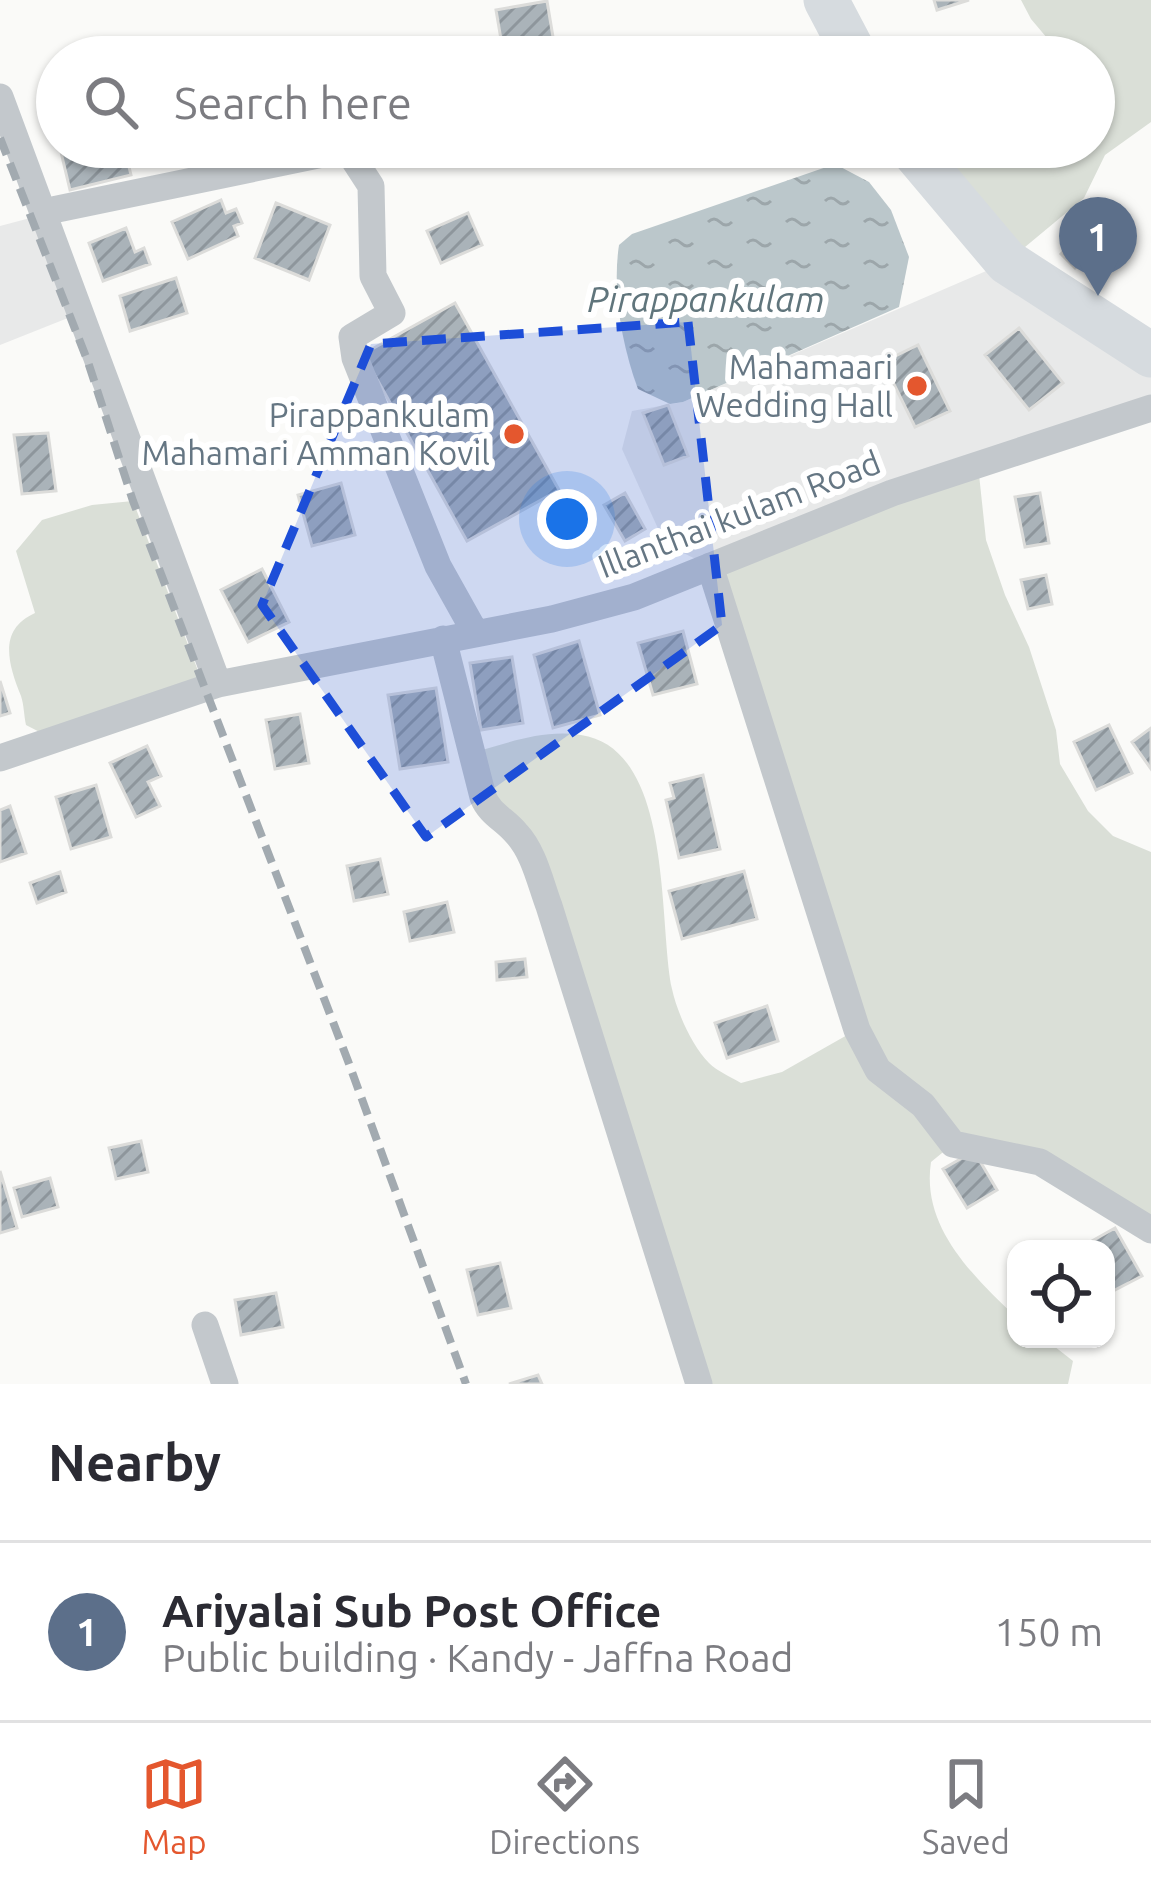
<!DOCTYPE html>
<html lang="en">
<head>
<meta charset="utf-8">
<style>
	:root { --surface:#fff; --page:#f2f2f3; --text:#2b2b33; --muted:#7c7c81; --line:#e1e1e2; --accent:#e4572e }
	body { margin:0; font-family:Ubuntu,sans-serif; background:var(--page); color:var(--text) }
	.controls { position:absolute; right:36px; bottom:36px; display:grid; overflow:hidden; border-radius:24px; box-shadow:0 3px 9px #0004 }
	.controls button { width:108px; height:108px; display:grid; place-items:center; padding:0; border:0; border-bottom:3px solid var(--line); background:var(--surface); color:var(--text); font:60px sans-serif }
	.you { position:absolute; left:567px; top:519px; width:42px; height:42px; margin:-30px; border:9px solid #fff; border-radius:50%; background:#1a73e8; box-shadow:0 0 0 18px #1a73e833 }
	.badge { display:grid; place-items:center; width:78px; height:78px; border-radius:50%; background:var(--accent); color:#fff; font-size:39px; font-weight:700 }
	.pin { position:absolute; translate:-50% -99px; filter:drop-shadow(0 3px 6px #0008) }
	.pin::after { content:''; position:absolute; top:63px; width:42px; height:36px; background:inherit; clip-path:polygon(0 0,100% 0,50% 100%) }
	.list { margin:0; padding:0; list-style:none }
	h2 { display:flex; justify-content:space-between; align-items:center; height:156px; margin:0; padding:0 48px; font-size:51px }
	h2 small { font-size:39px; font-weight:400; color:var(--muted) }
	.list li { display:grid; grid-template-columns:78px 1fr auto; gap:36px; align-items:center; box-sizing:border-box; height:180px; padding:0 48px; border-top:3px solid var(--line) }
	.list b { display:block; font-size:45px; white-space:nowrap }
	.list p { margin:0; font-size:39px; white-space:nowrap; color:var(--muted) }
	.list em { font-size:39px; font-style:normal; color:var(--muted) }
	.icon { flex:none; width:66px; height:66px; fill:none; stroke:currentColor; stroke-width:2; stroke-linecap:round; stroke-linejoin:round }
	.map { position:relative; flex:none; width:1151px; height:1384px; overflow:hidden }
	.search { position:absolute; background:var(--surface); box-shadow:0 3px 9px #0004; left:36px; right:36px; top:36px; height:132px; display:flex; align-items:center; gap:30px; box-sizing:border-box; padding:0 42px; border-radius:66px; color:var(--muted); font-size:45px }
	.sheet { height:336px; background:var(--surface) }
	nav { display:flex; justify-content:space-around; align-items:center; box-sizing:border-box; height:168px; border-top:3px solid var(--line); background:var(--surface); font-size:33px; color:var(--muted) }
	nav a { display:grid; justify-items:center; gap:6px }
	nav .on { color:var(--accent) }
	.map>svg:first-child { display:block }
	.built { fill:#e8e9e9 }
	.grass { fill:#dadfd7 }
	.water { fill:url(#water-ripples) }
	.building { fill:url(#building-hatch); stroke:#dcdcda; stroke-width:3 }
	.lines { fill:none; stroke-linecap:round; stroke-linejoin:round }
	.minor { stroke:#c3c8cc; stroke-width:27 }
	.trunk { stroke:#d6dbdf; stroke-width:45 }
	.rail { stroke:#a2aab0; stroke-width:8; stroke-dasharray:18 9; stroke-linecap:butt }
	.marked { fill:#1d4ed8; fill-opacity:0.2; stroke:#1d4ed8; stroke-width:9; stroke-dasharray:24 15; stroke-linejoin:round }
	.poi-dot { fill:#e4572e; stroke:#fff; stroke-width:4.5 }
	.labels { text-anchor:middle; stroke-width:12; stroke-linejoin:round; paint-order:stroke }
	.poi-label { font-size:33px; fill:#657683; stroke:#fff; text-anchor:end }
	.street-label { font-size:33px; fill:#657683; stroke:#fff }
	.water-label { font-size:36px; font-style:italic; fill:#60757c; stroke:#fff }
</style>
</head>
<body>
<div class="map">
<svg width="1151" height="1384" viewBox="0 0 1151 1384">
	<defs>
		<pattern id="water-ripples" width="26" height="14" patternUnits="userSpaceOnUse" patternTransform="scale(3)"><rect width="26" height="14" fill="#bbc7cb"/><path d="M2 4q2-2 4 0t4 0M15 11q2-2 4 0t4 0" fill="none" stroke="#9ca6aa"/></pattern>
		<pattern id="building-hatch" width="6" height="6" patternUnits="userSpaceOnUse" patternTransform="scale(3)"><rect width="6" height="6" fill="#aab3b9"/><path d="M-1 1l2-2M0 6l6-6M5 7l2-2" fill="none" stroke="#8e969c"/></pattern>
	</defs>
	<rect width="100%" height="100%" fill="#fafaf8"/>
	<path class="built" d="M34,217L78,314L0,345V226Z
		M1007,262L1151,355V408L710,566L665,544L622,449L632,411L683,402Z"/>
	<path class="grass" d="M1021,0H1151V122L1105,155L1084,198L1007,262L928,171L948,150L959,147H1094V57H1063L1031,19Z
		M978,465L986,540L1005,595L1029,647L1056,730L1060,764L1088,811L1113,836L1151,852V1230L1040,1162L953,1144L931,1162C921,1227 973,1276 1016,1317V1339H1045L1073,1361L1068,1384H699L549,906L472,753C507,743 544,729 581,735C674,749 658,922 672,989C677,1012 692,1046 709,1063C717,1071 731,1077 741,1083L782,1072L856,1030L710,566Z
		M133,501L205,689L55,740L26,725C24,716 24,705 21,696C6,659 0,629 35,613L16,551L42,520L92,505Z"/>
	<path class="water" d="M835,164L869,182L891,210L909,257L899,307L683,402L670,404L638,389C622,346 612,291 619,245L632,234Z"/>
	<path class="building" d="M934,0H969L937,10Z
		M547,1L555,49L504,57L496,10Z
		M1031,43L1037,57H998Z
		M124,147L131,175L70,190L60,148Z
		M745,147H782L783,149L747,158Z
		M221,200L226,213L236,209L242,223L234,226L238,236L188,259L172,222Z
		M276,203L330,225L309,280L255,258Z
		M468,213L482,245L441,263L427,231Z
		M1092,222L1105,235L1117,224L1126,233L1101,257L1094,249L1075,268L1061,254Z
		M126,228L135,252L144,248L150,264L103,281L89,243Z
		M176,278L187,313L130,331L120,296Z
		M455,303L559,490L467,541L363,354Z
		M1019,328L1063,383L1029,410L985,355Z
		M918,345L950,411L915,427L883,362Z
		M668,405L688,456L664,465L643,413Z
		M48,433L56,491L22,494L14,435Z
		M341,483L355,535L312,546L298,495Z
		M625,493L645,529L625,541L604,505Z
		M1040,493L1049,543L1025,547L1015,497Z
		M262,569L289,622L248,642L221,590Z
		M1046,575L1052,604L1028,609L1021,580Z
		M683,631L697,684L653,695L638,643Z
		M579,641L600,715L553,728L534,655Z
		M512,657L523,723L481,730L470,663Z
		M0,681L10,713L0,716Z
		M436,688L448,762L400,769L388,695Z
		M300,714L309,763L275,769L266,720Z
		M1109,725L1132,773L1096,790L1074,742Z
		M1151,728V769L1132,742Z
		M147,746L161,776L148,782L160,806L136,817L110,763Z
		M703,775L720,849L679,858L666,800L674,798L670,783Z
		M96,785L111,837L71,849L56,797Z
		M10,806L26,853L0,862V810Z
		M380,859L388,894L354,901L347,866Z
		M744,871L757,919L682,939L669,891Z
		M60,872L66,892L37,903L30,883Z
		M447,902L454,932L410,941L404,912Z
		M525,959L527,977L497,980L496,962Z
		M767,1006L778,1041L727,1058L715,1023Z
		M141,1141L148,1172L116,1179L109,1148Z
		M974,1151L997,1190L967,1208L943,1169Z
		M0,1171L17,1228L0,1233Z
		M50,1178L58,1207L22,1217L14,1188Z
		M1115,1228L1142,1276L1109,1293L1106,1249L1083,1246Z
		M500,1263L511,1308L478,1315L467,1270Z
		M276,1293L283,1327L241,1335L235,1300Z
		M538,1375L542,1384H509Z"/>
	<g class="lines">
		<path class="minor" d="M0,97L218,684
			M43,212L347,149L371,186L373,276L392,313L352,337L355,358L438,566L476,634
			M710,566L857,1030L878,1070L923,1105L953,1144L1040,1162L1151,1230
			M443,639L483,797C490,814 504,819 516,833C534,852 540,882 549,906L699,1384
			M0,758L218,684L552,619L634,597L892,493L1151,408
			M205,1325L225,1384"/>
		<path class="trunk" d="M826,0L856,57
			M910,147L1007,262L1151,355"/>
		<path class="rail" d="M0,138L88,362L133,501L348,1061L466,1384"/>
	</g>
	<path class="marked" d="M688,322L722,625L426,837L262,605L371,344Z"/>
	<g class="poi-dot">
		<circle cx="917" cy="386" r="12"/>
		<circle cx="514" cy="434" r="12"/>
	</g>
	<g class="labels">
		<g class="poi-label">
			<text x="893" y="379">Mahamaari<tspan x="893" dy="38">Wedding Hall</tspan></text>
			<text x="490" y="427">Pirappankulam<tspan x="490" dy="38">Mahamari Amman Kovil</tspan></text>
		</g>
		<g class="street-label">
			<text transform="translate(739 514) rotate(-21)" y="12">Illanthai kulam Road</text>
		</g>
		<g class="water-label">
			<text x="706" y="312">Pirappankulam</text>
		</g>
	</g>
</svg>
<div class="controls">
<button><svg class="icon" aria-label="locate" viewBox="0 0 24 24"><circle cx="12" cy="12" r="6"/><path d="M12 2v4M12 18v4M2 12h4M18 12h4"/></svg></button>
</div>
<div class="you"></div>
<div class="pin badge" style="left:1098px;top:296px;background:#5c6f8a">1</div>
<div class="search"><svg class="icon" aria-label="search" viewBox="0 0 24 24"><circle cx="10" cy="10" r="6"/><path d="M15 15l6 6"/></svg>Search here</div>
</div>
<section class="sheet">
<h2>Nearby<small></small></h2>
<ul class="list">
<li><span class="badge" style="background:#5c6f8a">1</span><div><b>Ariyalai Sub Post Office</b><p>Public building · Kandy - Jaffna Road</p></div><em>150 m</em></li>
</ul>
</section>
<nav>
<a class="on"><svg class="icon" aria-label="map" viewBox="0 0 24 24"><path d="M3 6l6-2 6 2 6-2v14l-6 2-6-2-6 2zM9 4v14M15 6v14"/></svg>Map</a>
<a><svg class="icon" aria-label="directions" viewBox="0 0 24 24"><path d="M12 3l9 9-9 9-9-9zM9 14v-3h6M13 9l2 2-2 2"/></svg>Directions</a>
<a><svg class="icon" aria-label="saved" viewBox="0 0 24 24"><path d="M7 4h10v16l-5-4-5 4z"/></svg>Saved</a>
</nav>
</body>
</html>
